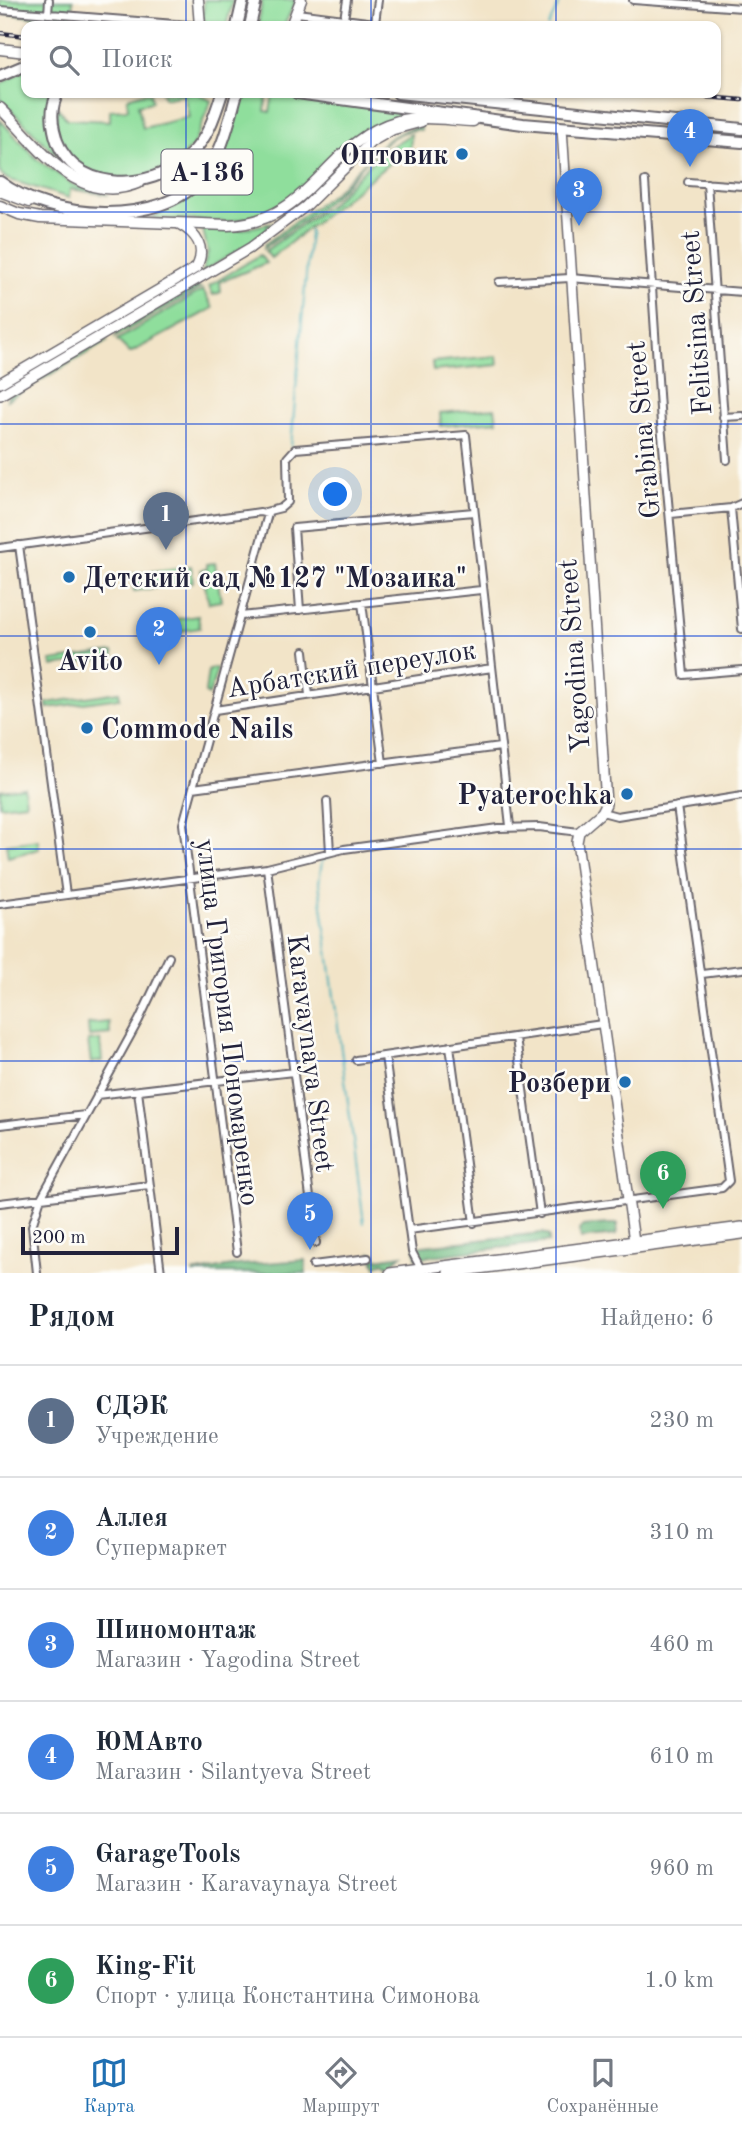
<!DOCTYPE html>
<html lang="ru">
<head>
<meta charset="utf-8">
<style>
	:root { --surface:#fff; --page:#f6f6f7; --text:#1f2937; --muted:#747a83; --line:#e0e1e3; --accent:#1f6fb2 }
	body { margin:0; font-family:"Old Standard TT",serif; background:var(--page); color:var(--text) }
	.scale { position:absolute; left:21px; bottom:18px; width:158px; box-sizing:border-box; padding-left:7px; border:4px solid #22223b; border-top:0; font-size:19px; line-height:24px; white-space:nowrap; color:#22223b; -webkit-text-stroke:5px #fdfcf7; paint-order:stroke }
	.you { position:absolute; left:336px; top:495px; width:24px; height:24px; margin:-18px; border:5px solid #fff; border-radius:50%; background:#1a73e8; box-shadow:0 0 0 10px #1a73e833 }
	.badge { display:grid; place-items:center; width:46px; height:46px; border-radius:50%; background:var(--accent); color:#fff; font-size:23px; font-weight:700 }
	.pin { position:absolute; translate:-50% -58px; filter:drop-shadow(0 2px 4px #0008) }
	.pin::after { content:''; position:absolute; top:37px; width:24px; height:21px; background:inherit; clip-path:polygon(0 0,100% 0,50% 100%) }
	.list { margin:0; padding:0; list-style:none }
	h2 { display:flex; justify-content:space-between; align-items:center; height:91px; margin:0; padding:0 28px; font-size:30px }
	h2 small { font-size:23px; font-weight:400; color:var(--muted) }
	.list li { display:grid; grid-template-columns:46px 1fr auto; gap:21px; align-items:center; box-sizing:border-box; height:112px; padding:0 28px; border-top:2px solid var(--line) }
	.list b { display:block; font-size:26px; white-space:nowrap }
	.list p { margin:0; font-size:23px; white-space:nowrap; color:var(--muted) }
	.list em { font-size:23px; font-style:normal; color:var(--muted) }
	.icon { flex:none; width:38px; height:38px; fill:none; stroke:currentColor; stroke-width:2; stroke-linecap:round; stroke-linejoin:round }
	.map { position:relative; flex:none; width:742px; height:1273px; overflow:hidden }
	.search { position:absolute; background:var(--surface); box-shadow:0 2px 5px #0004; left:21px; right:21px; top:21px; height:77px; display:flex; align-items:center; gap:18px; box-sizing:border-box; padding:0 24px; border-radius:14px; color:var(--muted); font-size:26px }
	.sheet { height:763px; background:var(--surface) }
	nav { display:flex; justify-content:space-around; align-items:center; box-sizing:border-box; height:98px; border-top:2px solid var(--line); background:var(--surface); font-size:19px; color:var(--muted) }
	nav a { display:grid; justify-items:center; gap:4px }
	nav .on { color:var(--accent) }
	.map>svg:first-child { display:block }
	.green { fill:#8fde9c; stroke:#58806c; stroke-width:2 }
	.forest { fill:#73bd84; stroke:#4a7060; stroke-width:2 }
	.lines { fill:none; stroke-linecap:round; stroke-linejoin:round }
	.stream { stroke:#3bacb7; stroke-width:2 }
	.street-casing { stroke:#6b666c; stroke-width:10 }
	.secondary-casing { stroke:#6b666c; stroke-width:12 }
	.primary-casing { stroke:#6b666c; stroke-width:13 }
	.highway-casing { stroke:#6b666c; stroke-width:14 }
	.street { stroke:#fff; stroke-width:6 }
	.secondary { stroke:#fff; stroke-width:9 }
	.primary { stroke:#fff; stroke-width:10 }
	.highway { stroke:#fff; stroke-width:10 }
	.rail-casing { stroke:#22223b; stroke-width:4.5 }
	.rail { stroke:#fdfcf7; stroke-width:2; stroke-dasharray:5; stroke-linecap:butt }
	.grid { fill:none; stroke:#1d4ed8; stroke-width:2; stroke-opacity:0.55 }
	.poi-dot { fill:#1f6fb2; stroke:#fdfcf7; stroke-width:2.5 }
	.labels { text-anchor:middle; stroke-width:5; stroke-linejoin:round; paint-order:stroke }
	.shield { fill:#fdfcf7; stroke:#646373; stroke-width:2 }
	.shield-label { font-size:26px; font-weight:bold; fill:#22223b }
	.poi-label { font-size:28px; font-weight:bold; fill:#22223b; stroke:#fdfcf7; text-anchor:end }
	.street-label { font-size:28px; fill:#22223b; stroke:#fdfcf7 }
</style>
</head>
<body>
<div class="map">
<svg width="742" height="1273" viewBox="0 0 742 1273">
	<rect width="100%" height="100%" fill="#fdfcf7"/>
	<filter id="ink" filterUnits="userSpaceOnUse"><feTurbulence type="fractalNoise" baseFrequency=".0143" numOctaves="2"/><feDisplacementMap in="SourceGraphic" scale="14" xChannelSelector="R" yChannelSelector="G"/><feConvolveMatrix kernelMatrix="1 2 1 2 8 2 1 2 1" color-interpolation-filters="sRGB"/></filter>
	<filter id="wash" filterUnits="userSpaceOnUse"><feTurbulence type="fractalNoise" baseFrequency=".00686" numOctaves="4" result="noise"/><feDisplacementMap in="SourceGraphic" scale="28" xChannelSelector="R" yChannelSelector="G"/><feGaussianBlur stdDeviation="1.57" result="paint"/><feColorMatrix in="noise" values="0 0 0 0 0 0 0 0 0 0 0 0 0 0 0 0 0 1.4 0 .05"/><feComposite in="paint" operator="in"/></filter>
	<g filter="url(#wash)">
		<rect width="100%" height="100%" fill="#f2e4c8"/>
		<path class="green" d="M0,0H73L71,21L0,13Z
			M204,0H233L226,26H208L203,17Z
			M262,0H296L284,26H258Z
			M26,69V93H54C41,114 48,139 60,159L0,99V85Z
			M144,93H150L152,102L138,105L143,128L189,117L184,95L165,99L161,93H197L211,101L193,146L172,166L128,182L77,166L56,132L57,107L67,119L110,121V110L128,109L127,98Z
			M239,93H267L265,111L270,112L273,93H275L424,113L382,123L268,214L227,222L151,218C219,187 217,158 239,93Z
			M0,120L37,159L72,184L109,195L70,189L69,198L7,179L0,173Z
			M421,126V130C384,127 358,176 333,197C312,216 287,231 264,248L265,244L335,192L387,140L405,130Z
			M411,134L410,158L395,159L271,258L265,251L331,204L380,153Z
			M272,223L256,240L202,272L208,252L203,230H239Z
			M260,255L266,263L220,282L221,292L213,295L209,286Z
			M196,287L200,288L115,337L118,331Z
			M203,290L213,308L130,353L117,340Z
			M103,340L108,341L7,400L8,396Z
			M497,356L498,365L433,371L432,362Z
			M495,408L497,421L441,426L440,413Z
			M215,563L221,601L209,603L201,570L207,569V564Z
			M191,566L193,582L134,591L131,574Z
			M198,616L200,628L154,635L152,623Z
			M113,652L114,658L52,666L51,661Z
			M214,668L217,669L209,695L205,693L208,671Z
			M119,692L120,698L47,708V703Z
			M24,787L26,803L0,806V790Z
			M38,840L39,849L8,857L6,844Z
			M109,1022L110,1034L89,1036L88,1024Z
			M100,1040L102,1061L91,1063L88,1041Z"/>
		<path class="forest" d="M609,1224H618L616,1235L581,1239L579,1230L583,1226Z
			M542,1233L549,1236V1242L416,1258L415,1247Z
			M371,1253L375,1254L376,1259L402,1255L389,1266L383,1262L376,1267Z
			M305,1260L306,1273H192L238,1265Z"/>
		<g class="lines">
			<path class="stream" d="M548,26L561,0
				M291,446L310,230
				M331,856L322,860L319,883L364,1223"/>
		</g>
	</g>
	<g filter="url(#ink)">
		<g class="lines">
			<g class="street-casing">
				<path id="street" d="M633,0L742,8
					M0,10L200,26
					M297,13L375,23L378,0
					M48,14L49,0
					M344,19L347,0
					M645,181L661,424L684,675L742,670
					M688,182L742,186
					M707,183L727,460
					M499,282L570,278L742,292
					M723,417L742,416
					M731,508L742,629
					M265,512L281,508L288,502L287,458L295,449L466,435L510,826
					M671,514L731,508L742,503
					M19,545L66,895
					M0,548L260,512L268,514L183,824L237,1252
					M362,603L383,763
					M300,610L294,528L474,512
					M241,616L481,590
					M304,651L309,695
					M215,710L492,668
					M193,788L500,747
					M327,801L330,852
					M602,812L617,816L742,796
					M267,868L316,1243
					M0,904L267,868L344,849L498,828L539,827L579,832
					M702,974L742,969
					M516,1038L540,1214
					M450,1046L474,1223
					M385,1056L412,1252L421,1269
					M356,1060L602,1024
					M138,1091L161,1273
					M97,1095L293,1072
					M0,1125L86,1115
					M0,1203L149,1185
					M409,1230L722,1188L729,1181L677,806
					M313,1265L368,1258
					M37,1273L32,1226L41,1198L139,1020L169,957"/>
			</g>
			<g class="secondary-casing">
				<path id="secondary" d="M562,128L606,804L602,812L579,832L577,842L635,1248
					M0,383L196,268C207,248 197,234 179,224
					M0,395L250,248L306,206L371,142L392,130L421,122
					M390,1273L742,1227
					M448,1273L742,1234"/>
			</g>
			<g class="primary-casing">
				<path id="primary" d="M198,0L200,26
					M291,26L301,0
					M0,49L26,52
					M0,108C38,145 78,209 140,182
					M0,191L29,202
					M0,206L19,214L40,218L228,225C313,222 324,142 398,121C421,115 448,120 473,121"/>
			</g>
			<g class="highway-casing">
				<path id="highway" d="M237,26L243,0
					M250,26L256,0
					M0,76L26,65
					M58,93C52,104 51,117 54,130C66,194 151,194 190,155C208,138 215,115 222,93
					M297,93L523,124L742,142
					M398,93L742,129
					M0,182C49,220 160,228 203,177C223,153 229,121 237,93"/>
			</g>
			<use href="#street" class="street"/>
			<use href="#secondary" class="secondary"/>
			<use href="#primary" class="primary"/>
			<use href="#highway" class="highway"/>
			<g class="rail-casing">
				<path id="rail" d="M0,33L26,36
					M660,93L742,100"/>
			</g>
			<use href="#rail" class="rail"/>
		</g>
	</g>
	<path class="grid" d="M186,0V26M371,0V26M556,0V26M186,93V1273M371,93V1273M556,93V1273M0,212H742M0,424H742M0,636H742M0,849H742M0,1061H742"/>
	<g class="poi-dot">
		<circle cx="462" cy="154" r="7"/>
		<circle cx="69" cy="577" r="7"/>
		<circle cx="90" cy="632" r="7"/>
		<circle cx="87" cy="728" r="7"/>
		<circle cx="627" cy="794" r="7"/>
		<circle cx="625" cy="1082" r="7"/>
	</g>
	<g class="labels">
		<rect class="shield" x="161.5" y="149.5" width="91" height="45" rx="5"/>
		<g class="shield-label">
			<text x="207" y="181">А-136</text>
		</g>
		<g class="poi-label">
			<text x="448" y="164">Оптовик</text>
			<text x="83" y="587" text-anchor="start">Детский сад №127 "Мозаика"</text>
			<text x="90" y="670" text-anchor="middle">Avito</text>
			<text x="101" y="738" text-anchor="start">Commode Nails</text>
			<text x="613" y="804">Pyaterochka</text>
			<text x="611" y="1092">Розбери</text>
		</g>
		<g class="street-label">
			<text transform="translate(695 323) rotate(-94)" y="10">Felitsina Street</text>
			<text transform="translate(642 430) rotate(-95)" y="10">Grabina Street</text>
			<text transform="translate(573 656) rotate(-94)" y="10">Yagodina Street</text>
			<text transform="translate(351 668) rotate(-9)" y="10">Арбатский переулок</text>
			<text transform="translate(229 1022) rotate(83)" y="10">улица Григория Пономаренко</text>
			<text transform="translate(312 1053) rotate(83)" y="10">Karavaynaya Street</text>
		</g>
	</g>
</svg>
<div class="scale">200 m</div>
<div class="you"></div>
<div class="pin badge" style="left:166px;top:550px;background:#5c6f8a">1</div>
<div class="pin badge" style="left:159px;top:665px;background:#3f7fe0">2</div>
<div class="pin badge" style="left:579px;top:226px;background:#3f7fe0">3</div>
<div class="pin badge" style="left:690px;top:167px;background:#3f7fe0">4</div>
<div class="pin badge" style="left:310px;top:1250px;background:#3f7fe0">5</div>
<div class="pin badge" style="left:663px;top:1209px;background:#2e9e5b">6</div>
<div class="search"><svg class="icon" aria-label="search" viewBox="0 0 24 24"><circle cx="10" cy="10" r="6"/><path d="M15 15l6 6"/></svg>Поиск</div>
</div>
<section class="sheet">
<h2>Рядом<small>Найдено: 6</small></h2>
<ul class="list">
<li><span class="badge" style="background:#5c6f8a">1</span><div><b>СДЭК</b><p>Учреждение</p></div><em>230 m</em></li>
<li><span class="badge" style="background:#3f7fe0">2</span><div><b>Аллея</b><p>Супермаркет</p></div><em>310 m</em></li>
<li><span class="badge" style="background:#3f7fe0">3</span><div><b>Шиномонтаж</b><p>Магазин · Yagodina Street</p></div><em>460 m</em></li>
<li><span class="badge" style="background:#3f7fe0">4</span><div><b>ЮМАвто</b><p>Магазин · Silantyeva Street</p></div><em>610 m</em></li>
<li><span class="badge" style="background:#3f7fe0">5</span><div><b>GarageTools</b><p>Магазин · Karavaynaya Street</p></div><em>960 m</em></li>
<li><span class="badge" style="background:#2e9e5b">6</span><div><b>King-Fit</b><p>Спорт · улица Константина Симонова</p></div><em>1.0 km</em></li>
</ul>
</section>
<nav>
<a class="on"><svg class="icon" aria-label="map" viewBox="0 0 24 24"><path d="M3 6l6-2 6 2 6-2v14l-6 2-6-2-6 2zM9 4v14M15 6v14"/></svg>Карта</a>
<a><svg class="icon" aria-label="directions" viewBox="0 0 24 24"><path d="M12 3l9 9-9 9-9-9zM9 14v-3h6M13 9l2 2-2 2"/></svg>Маршрут</a>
<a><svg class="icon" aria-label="saved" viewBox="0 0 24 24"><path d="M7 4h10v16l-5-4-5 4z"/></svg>Сохранённые</a>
</nav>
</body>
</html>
